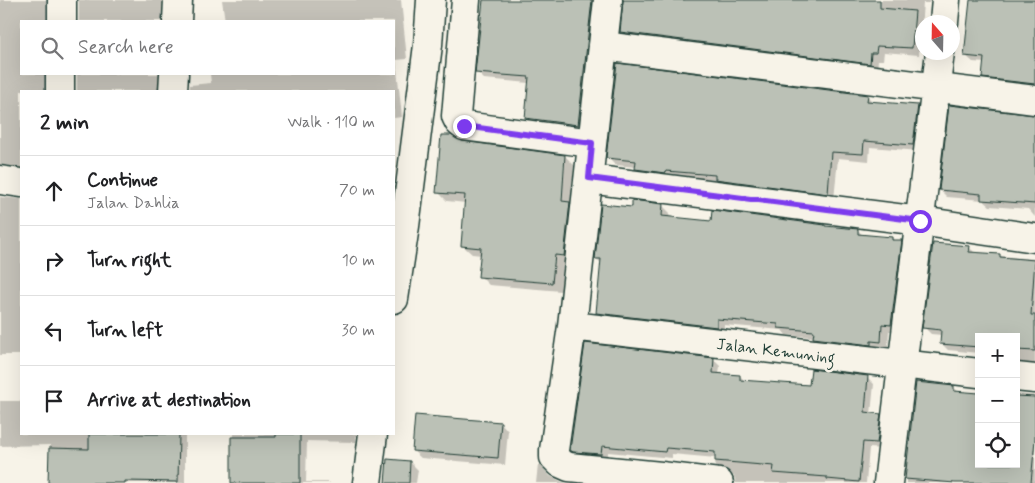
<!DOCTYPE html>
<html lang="en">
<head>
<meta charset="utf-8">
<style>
	:root { --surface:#fff; --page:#f2f2f2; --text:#202124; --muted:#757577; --line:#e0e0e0 }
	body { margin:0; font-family:Mynerve,sans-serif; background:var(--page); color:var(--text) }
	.controls { position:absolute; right:15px; bottom:15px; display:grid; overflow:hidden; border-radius:0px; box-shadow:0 5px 20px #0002 }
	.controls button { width:45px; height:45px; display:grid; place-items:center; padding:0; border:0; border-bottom:1px solid var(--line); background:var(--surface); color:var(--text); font:25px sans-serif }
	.compass { position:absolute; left:915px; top:15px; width:45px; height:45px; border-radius:50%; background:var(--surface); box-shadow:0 5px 20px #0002; rotate:340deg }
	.stop { position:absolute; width:15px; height:15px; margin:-11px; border:4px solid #7c3aed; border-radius:50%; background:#fff }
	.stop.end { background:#7c3aed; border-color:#fff; box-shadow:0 1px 5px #0008 }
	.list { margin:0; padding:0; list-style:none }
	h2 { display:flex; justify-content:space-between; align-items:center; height:65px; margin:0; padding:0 20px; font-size:21px }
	h2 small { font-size:16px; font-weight:400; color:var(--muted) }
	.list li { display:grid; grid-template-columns:32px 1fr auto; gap:15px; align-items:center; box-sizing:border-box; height:70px; padding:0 20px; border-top:1px solid var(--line) }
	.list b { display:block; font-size:19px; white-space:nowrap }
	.list p { margin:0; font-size:16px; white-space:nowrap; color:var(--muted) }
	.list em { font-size:16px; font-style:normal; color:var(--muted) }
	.icon { flex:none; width:28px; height:28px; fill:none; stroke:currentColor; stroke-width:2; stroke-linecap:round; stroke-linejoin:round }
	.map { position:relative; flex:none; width:1035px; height:483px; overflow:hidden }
	.search { position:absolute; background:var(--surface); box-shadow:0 5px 20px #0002; left:20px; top:20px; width:375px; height:55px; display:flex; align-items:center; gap:12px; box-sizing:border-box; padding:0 18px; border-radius:0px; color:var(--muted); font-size:19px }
	.panel { position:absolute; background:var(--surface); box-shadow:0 5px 20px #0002; left:20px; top:90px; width:375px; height:345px; border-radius:0px }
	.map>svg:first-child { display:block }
	.shadow { fill:#0003 }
	.building { fill:#bbc1b6; stroke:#1f3d34 }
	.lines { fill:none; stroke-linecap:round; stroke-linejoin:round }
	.street-casing { stroke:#1f3d34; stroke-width:31 }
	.secondary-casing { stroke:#1f3d34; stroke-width:31 }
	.street { stroke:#f7f3e8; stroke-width:28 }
	.secondary { stroke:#f7f3e8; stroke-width:28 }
	.route { stroke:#7c3aed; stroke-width:6 }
	.labels { text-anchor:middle; stroke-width:5; stroke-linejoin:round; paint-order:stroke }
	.street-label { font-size:16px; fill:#1f3d34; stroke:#f7f3e8 }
</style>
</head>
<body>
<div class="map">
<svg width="1035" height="483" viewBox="0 0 1035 483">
	<rect width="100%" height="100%" fill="#f7f3e8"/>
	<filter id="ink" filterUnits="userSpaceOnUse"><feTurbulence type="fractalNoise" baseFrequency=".02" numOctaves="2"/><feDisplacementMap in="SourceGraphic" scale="10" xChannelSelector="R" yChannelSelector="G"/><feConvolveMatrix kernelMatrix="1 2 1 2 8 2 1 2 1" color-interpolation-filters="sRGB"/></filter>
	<g filter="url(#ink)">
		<path class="shadow" d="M0,0H55L53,21H21V74H53L51,91H21V173H0Z
			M79,0H165L166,21H79Z
			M222,0H401L407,59L396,60L402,117L394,118V91H190V85L211,83L210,74H394V21H225Z
			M484,0H602L585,132L534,125L527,118L529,83L484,79L477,72Z
			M625,0H929V3H923L919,55L884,52L883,60H878L877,70L629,39L621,32Z
			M971,0H1035V90L991,84L984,77L985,63L973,62L966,56Z
			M77,74H164V91H77Z
			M867,96L873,102L917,106L924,113L920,151L870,147L869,161L838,158L834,200L723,186L719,182L643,176L636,169V167L615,165L608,158Z
			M1035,117V217L1028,209L990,206L983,200L947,197L940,190Z
			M462,143L565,156L574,165L571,204L578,212L573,264H563L561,291L489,285L480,276L482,255L472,254L463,246L466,203L447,201L438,192Z
			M0,197L21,199V355H0Z
			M662,205L670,213L669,218L712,222L826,227L858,230L863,236L892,238L895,241L901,242L908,249L898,332L889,331L888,349L822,345L814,337L786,335L782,330L724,325V334L605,320L598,313L602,264L596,258L633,208Z
			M969,247L976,254L1035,259V369L1016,370V337H979V353L948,350L941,343L942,335L931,334L924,327Z
			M713,359L720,366L719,375L740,376L745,381L811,387L867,377L874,384L871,414L880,415L887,422L884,449L869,448L866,483H736L734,476L722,473L715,466L716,458L672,454V458L608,452V461L578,457L571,450Z
			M953,387L959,392L979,464H1016V394L1035,396V483H906L907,466Z
			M0,401H21V434H185V483H50V445L0,446Z
			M501,423L508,431L505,465L421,458L413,451Z
			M233,434H356V442L307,441L306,482H329L330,483H232Z
			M388,460L410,462L418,470L416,483H386Z
			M538,465H540L550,476L562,482L567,483H536Z"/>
		<path class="building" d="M483,0H592L578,125L525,118L529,77L475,73Z
			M623,0H880V8L915,11L912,48L877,46L876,53H871L870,64L620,32Z
			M970,0H1035V84L982,78L984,58L964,56Z
			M617,63L868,95L867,101L918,105L913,145L864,141L863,154L831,152L828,194L715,179V175L666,171L665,173L635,169L636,161L606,158Z
			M949,105L1035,115V204L981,200V194L939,190Z
			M441,135H451L462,141L565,155L562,201L570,202L564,256L555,255L552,283L478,277L481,248L461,246L465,195L436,193Z
			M632,200L663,204L662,216L711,221L712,210L825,225V226L858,229V234L892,237V240H902L891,325L882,324L881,342L871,341V345L813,338L814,331L778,328V324L717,319V327L596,313L601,259H595L601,204L632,207Z
			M933,243L970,246L969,252L1000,254V257L1035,260L1031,315H1035V351L1016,350V337H979V347L940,344L941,330L922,328Z
			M585,343L714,358L713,373L740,375V380L809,385L811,369L868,376L865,412L881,414L877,443L863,442L859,482L827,479V477L773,473L774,466L715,461V452L666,448L665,452L602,446L601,454L573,452L570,450Z
			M916,382L954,386V391L979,393V464H1016V396L1035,397V439L1031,483H955L905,479Z
			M415,415L501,422L498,458L412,451Z
			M89,434H179L178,482L125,481V483H48L49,448L89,449Z
			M276,434H300V483H231V437H276Z
			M387,459L410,461L409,483H385Z"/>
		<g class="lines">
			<g class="street-casing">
				<path id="street" d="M466,0L456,116L459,122L464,126L592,143
					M608,0L572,326L554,450V457L560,463L569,467L661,476L719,483
					M62,21V0
					M177,21L178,0
					M944,22L946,0
					M603,46L1035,100
					M60,91V74
					M173,91L174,74
					M589,179L920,221L1035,238
					M0,180L21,183
					M572,326L979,373
					M1016,377L1035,379
					M888,483L940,52"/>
			</g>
			<g class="secondary-casing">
				<path id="secondary" d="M394,299L405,226L428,45L431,0
					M367,483L373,434"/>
			</g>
			<use href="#street" class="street"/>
			<use href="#secondary" class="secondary"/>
		</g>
	</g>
	<g class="lines" filter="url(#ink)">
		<path class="route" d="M464,126L592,143L589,178L920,221"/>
	</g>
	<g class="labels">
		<g class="street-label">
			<text transform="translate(776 350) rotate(7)" y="6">Jalan Kemuning</text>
		</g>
	</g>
</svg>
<div class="controls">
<button>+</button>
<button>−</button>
<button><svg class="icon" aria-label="locate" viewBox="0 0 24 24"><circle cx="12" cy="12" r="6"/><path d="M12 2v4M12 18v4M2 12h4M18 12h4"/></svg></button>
</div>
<svg class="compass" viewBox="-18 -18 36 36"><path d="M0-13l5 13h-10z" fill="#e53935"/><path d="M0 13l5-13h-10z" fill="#757577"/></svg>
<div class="stop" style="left:920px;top:221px"></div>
<div class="stop end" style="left:464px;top:126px"></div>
<div class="search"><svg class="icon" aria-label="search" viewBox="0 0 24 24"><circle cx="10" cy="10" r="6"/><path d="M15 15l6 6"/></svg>Search here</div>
<section class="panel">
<h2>2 min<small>Walk · 110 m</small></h2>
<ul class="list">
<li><svg class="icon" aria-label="ahead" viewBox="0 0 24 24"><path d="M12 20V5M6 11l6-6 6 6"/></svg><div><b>Continue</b><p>Jalan Dahlia</p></div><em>70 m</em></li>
<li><svg class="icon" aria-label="right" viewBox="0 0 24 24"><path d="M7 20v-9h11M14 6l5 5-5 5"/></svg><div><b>Turn right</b></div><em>10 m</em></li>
<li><svg class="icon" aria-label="left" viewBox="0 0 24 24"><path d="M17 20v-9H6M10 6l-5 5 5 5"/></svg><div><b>Turn left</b></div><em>30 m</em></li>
<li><svg class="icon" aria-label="arrive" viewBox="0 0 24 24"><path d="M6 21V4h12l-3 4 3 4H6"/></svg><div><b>Arrive at destination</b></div></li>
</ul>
</section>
</div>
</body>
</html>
